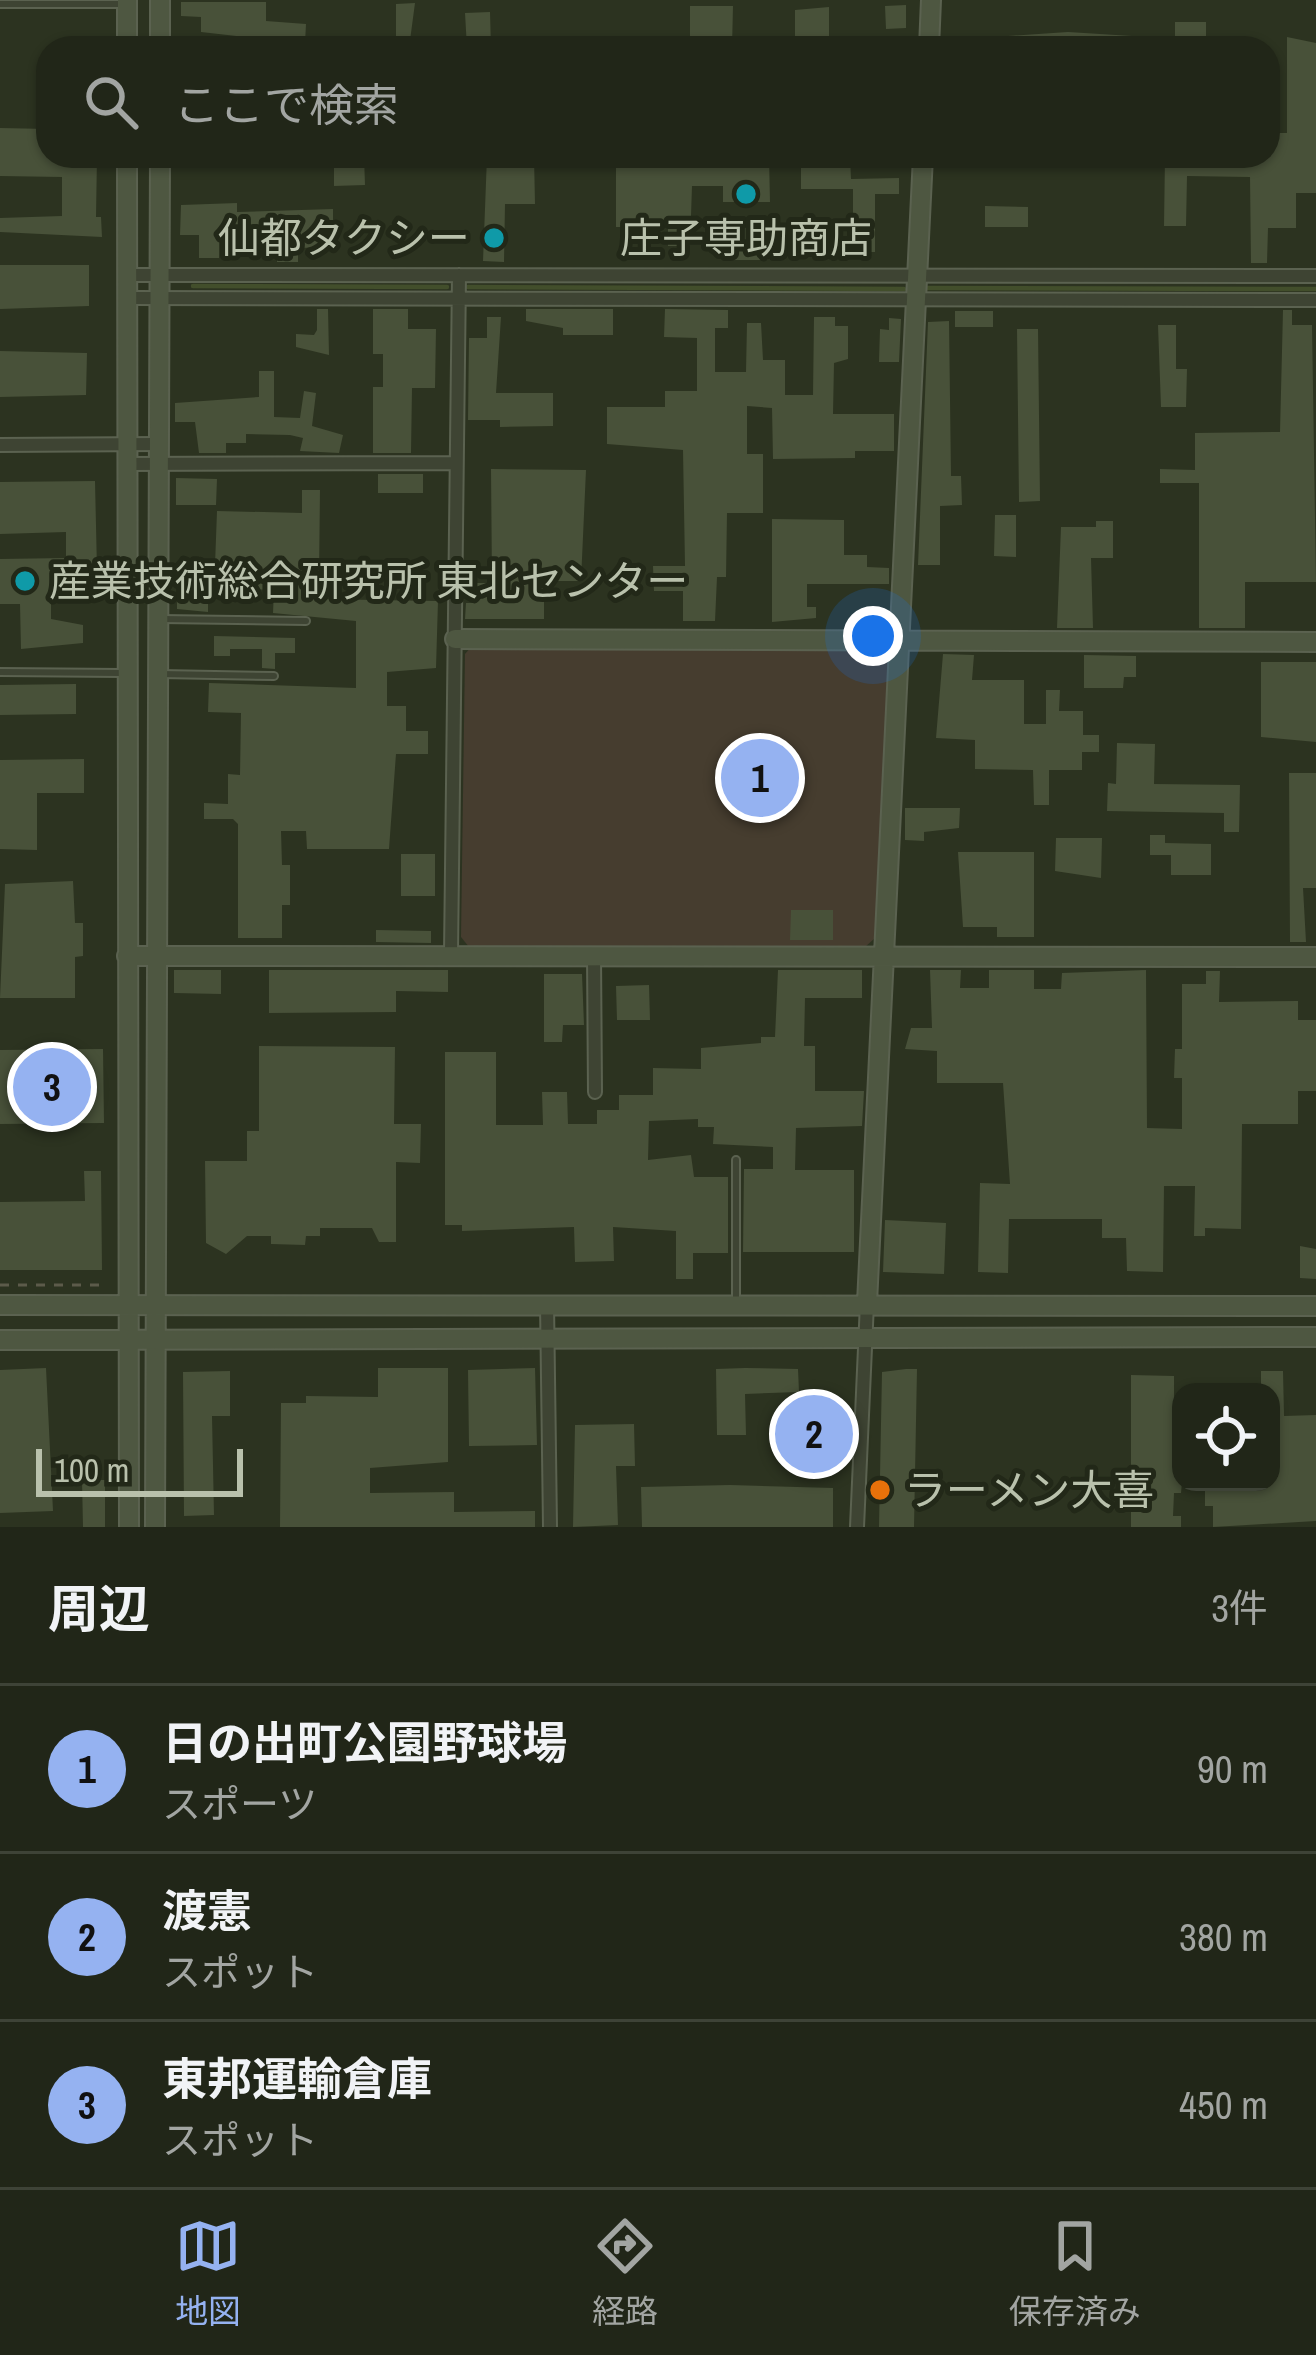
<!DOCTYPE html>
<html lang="ja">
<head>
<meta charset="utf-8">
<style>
	:root { --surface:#212618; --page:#2d3225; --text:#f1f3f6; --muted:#a2a5a2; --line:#3e4337; --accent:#95b2f1 }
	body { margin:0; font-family:"Archivo Narrow","Noto Sans JP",sans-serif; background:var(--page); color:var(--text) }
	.controls { position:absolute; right:36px; bottom:36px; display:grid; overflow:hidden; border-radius:24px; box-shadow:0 3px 9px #0004 }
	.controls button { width:108px; height:108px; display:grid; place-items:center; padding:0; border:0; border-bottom:3px solid var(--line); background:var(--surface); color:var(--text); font:60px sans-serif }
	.scale { position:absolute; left:36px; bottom:30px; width:207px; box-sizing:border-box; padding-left:12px; border:6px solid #b9c1ac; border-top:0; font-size:33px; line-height:42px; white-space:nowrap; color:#b9c1ac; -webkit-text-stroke:9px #222818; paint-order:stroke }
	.you { position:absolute; left:873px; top:636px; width:42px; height:42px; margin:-30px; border:9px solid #fff; border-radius:50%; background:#1a73e8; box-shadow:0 0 0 18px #1a73e833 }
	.badge { display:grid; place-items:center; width:78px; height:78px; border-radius:50%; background:var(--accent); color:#111; font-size:39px; font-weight:700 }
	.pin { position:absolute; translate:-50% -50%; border:6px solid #fff; box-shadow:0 3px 12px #0006 }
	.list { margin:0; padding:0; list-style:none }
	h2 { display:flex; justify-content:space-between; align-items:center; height:156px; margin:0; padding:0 48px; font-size:51px }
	h2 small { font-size:39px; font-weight:400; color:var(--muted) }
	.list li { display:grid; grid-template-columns:78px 1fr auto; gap:36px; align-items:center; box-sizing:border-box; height:168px; padding:0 48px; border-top:3px solid var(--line) }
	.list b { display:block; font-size:45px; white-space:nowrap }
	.list p { margin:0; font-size:39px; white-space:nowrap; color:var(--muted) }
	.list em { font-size:39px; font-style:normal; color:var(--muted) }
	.icon { flex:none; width:66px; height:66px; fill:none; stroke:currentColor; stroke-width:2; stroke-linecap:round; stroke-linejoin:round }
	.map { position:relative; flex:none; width:1316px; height:1527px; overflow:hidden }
	.search { position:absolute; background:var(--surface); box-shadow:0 3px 9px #0004; left:36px; right:36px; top:36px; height:132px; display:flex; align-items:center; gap:30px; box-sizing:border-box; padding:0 42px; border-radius:36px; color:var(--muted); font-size:45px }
	.sheet { height:660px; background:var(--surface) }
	nav { display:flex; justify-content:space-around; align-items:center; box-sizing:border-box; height:168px; border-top:3px solid var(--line); background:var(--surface); font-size:33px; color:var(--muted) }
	nav a { display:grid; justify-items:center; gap:6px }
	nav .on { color:var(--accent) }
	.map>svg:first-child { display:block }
	.green { fill:#463d2f }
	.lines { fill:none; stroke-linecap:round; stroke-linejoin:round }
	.stream { stroke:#424e2b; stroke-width:4.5 }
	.building { fill:#485139 }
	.lane-casing { stroke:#5b6250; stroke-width:10 }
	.street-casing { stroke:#5b6250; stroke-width:16 }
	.secondary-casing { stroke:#5b6250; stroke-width:22 }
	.path { stroke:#5c5b4a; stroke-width:3; stroke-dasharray:9 9; stroke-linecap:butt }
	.lane { stroke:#3e4433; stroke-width:6 }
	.street { stroke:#3e4433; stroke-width:12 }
	.secondary { stroke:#4e5741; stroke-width:18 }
	.culture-dot { fill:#0f9aa8; stroke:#222818; stroke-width:4.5 }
	.food-dot { fill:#e8710a; stroke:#222818; stroke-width:4.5 }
	.labels { text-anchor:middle; stroke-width:10; stroke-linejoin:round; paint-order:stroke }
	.poi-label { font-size:42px; fill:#b9c1ac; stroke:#222818; text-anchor:start }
</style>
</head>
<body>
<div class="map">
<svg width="1316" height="1527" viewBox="0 0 1316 1527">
	<rect width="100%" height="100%" fill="#2c3320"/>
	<path class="green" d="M883,645L893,653L875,938L865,947H469L461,937L465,654L472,646Z"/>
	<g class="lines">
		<path class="stream" d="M193,286L447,287
			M468,287L904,289
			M926,288L1316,289"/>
	</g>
	<path class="building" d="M181,2H266V21L306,24L305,44L201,32V17L181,16Z
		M415,3L409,48H396V4Z
		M906,5V28L886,29L885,6Z
		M690,6H733L732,48H690Z
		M829,7V48H795V10Z
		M490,12L491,48H467L465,13Z
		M1175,22H1206V48H1175Z
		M1068,32L1132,36V48H1008V36Z
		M1287,37L1316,43V193H1296V228H1268L1267,263H1251L1250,177L1187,176L1186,226H1164L1165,156H1268V133H1287Z
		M0,128L48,129V156H97L96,217H101L102,237L0,232V218L62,216V177L0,176Z
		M265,156H364L365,185L334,186V168L265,165Z
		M487,156H534L535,204H505L504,262L483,261Z
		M616,156H769L770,202H723V186H692L690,246H668V227H616Z
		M807,156H850L851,179L899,178V194H875V252H853V189H801V166H807Z
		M237,203V212L333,209V247L298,248V262H277V244H262V229L237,225V236H219V258H199V235H180L181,205Z
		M985,206L1028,207V227H985Z
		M730,224H768V260H730Z
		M0,265H89V306L0,309Z
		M317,309H328L329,355L296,347V334L314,335L317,330Z
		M373,309H408V329H436L435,388H412L411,453H373V387H383V354H373Z
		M526,309H613V335H563V328L526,321Z
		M665,309L728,310V328H715V372H746L747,323H761L763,360H785V395H813L814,317H835V326H848V359L834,363L833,414H894V451H855V458L773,459L772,408L747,406V454H763V513H727L726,577H717L715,621H683V591H654L653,566H685L683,450L607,444V407H665V391H697V338L664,337Z
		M1283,310H1292V325H1312L1316,582H1245V628H1199V483H1160V469L1195,470V433L1280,432Z
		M955,311H993V327H955Z
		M487,317H501L496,393H553V426L500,427V420H468L469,338H487Z
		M889,318L901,319L899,362H879L880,329L889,330Z
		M949,321L951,476H961L962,505L940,506V565H918L928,322Z
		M1158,325H1176V369H1187L1186,407H1161Z
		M1017,329H1038L1040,501L1019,502Z
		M0,351L87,353L86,395L0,397Z
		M259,371H274V417L300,418L304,391L316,393L312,426L343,435L339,453L300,451L303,438L290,435L246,434V443H226V453H199L195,422H175V403L259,397Z
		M491,469L586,470L581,581H544V619H465L466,603H475V583H492Z
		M378,474H423V493H378Z
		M176,478L217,479L216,505H176Z
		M95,481L97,570L51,571V619L83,625V643L21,649L20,604H0V559L66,558V532L0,534V482Z
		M302,490H320L319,578H312L311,599L438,601L436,668L387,672V706H406V731H428V754H396L389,849H307L306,831H281L282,865H290V905H282V938H238V824L233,819H204V803L228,804V774L240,775L241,713L208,712L209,683L356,688V621L273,613L274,590L225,588L226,565H215L217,511L302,513Z
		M995,515H1016V557L994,556Z
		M772,519L844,520V555H867V567L889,568V584H807V607H816V618L772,622Z
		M1096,521H1113V558H1091L1093,628H1057L1061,527H1096Z
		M177,591H208V612L177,609Z
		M214,636L295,638V653H275V669L262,668V649H230V656H214Z
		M943,654L974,655L972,680H1024V724H1046V690H1060L1059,711H1083V735H1099V752H1082V770H1049V805H1034L1033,770L975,769V740L936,738Z
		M1084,655L1136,656V677H1124L1123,688H1084Z
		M1261,662H1316V742L1261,737Z
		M76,684V714L0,715V685Z
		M1117,743L1155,744L1154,784L1240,785L1239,832H1224V813L1107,811L1108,783L1116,784Z
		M84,759V793H37V850L0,849V760Z
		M1289,773H1316V888H1303L1306,942H1290Z
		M905,808H960L959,828L924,832V841L905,840Z
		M1150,835H1165V843L1211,844V875H1171V855H1150Z
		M1056,838H1102L1101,878L1055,871Z
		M958,852H1034V937H997V927H963Z
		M401,854H435V896H401Z
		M73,881L75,923H83V956L75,957V998H0L5,884Z
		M791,910H833V940H790Z
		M376,930L431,931V943L376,942Z
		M174,970H221V994L174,993Z
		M269,970H448V992L396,991V1012L269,1013Z
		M778,970H862V998H805L804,1046H815V1091H864L862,1126L796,1128L795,1170H854V1252H743L744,1169H773V1147L713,1144L714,1127H698V1119L649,1121L648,1160L691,1155L694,1177H728V1253H693V1279H676V1231L613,1227L614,1261L575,1262L574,1227L462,1231V1225H445V1052H496V1125H543L542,1092H567L568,1124H597V1110H619V1095H653V1068L701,1069V1048L761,1043V1037H775Z
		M930,970H961L960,988H989V970H1034V989H1061L1062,973L1146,970L1147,1128L1182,1129V1078H1174L1175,1049H1182V984H1206V971H1220L1219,1002L1298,1001V1020H1316V1091H1298V1124H1242L1241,1229L1205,1228V1236H1194L1195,1186H1164L1163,1272L1127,1271L1126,1238H1102V1219H1009L1008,1273L978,1272L980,1183L1010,1184L1003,1083H937V1051L905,1049L911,1028H932Z
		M544,974H582L584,1025H563L562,1042H544Z
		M649,985L650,1020H617L616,986Z
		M259,1046L395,1047L394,1124H421L420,1163L396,1162V1242H379L372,1228H320V1236H306L305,1245L271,1244V1236H247L226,1254L206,1243L205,1161H247V1131H259Z
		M103,1049L104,1123L0,1124V1050Z
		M84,1171H101L102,1270H0V1202L85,1201Z
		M885,1220L946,1223L944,1274L883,1272Z
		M1300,1246L1316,1249V1279L1300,1278Z
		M46,1368L53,1511L0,1513V1370Z
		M378,1368H448V1462L370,1468V1493L454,1492V1512L535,1511V1527H280L281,1403H306V1396L378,1397Z
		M535,1368L537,1445L469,1446L468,1370Z
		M745,1368L798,1369L799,1392L745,1394L746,1435H717L716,1369Z
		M906,1369H917L914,1527H879L882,1372Z
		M230,1371V1416H212L214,1515L184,1516L183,1372Z
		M1261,1371H1283L1284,1416L1316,1415V1521L1213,1527V1506H1205V1491H1213V1482H1271V1392H1261Z
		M1131,1375L1174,1376V1399H1181V1415H1174V1437H1181V1453H1174V1477L1182,1482L1181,1493H1174L1173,1516H1181V1527H1131Z
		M799,1416L831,1417L830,1452L798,1451Z
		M634,1424L635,1466H616L618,1525L573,1527L575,1425Z
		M82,1480H105V1527H83Z
		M730,1485L833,1488V1527H642L641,1487Z"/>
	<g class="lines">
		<g class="lane-casing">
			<path id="lane" d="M0,4H122
				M160,619L306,621
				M0,672L122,673
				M160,674L274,676
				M736,1160V1300"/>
		</g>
		<g class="street-casing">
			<path id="street" d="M127,275L1316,276
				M127,298L1316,300
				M0,445L158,444
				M127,464L456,463
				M451,954L459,275
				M594,955L595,1092
				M547,1303L550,1527
				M857,1527L867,1303"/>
		</g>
		<g class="secondary-casing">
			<path id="secondary" d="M160,0V48
				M127,48V0
				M929,48L931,0
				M127,156L129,1527
				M455,639L1316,642
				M127,956L1316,957
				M867,1303L923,156
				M0,1305L1316,1306
				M0,1340L1316,1337
				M155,1527L160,156"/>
		</g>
		<path class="path" d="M0,1285H103"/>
		<use href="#lane" class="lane"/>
		<use href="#street" class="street"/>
		<use href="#secondary" class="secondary"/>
	</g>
	<g class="culture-dot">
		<circle cx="746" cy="194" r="12"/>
		<circle cx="494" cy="238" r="12"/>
		<circle cx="25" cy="581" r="12"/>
	</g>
	<circle class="food-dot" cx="880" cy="1490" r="12"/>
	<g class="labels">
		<g class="poi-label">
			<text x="470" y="253" text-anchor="end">仙都タクシー</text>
			<text x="746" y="253" text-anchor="middle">庄子専助商店</text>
			<text x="49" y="596">産業技術総合研究所 東北センター</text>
			<text x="904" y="1505">ラーメン大喜</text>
		</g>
	</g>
</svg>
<div class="controls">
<button><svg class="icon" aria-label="locate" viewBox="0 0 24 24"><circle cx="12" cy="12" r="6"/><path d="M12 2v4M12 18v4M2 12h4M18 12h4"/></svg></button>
</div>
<div class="scale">100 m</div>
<div class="you"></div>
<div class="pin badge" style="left:760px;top:778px">1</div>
<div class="pin badge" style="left:814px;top:1434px">2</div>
<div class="pin badge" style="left:52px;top:1087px">3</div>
<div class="search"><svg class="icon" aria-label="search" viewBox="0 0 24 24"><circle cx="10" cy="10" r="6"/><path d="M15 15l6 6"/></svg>ここで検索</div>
</div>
<section class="sheet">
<h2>周辺<small>3件</small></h2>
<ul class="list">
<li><span class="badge">1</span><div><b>日の出町公園野球場</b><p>スポーツ</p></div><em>90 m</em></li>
<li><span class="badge">2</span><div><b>渡憲</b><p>スポット</p></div><em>380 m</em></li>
<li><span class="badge">3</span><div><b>東邦運輸倉庫</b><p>スポット</p></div><em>450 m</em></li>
</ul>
</section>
<nav>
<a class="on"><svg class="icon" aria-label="map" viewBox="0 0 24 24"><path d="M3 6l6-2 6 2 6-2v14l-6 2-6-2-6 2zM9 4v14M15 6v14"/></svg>地図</a>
<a><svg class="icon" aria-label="directions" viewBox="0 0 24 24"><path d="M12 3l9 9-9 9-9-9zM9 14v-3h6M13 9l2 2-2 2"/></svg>経路</a>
<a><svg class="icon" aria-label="saved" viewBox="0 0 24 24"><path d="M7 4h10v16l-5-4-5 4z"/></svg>保存済み</a>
</nav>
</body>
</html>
